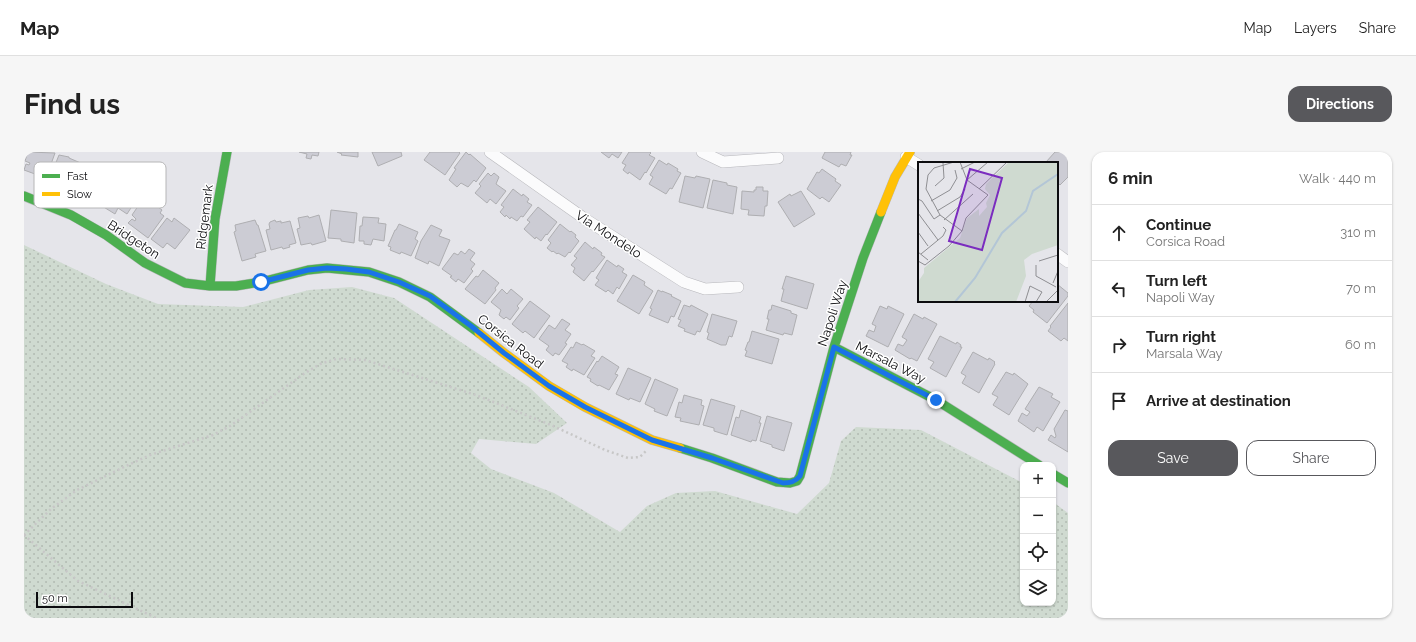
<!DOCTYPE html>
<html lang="en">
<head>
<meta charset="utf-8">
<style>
	:root { --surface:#fff; --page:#f6f6f6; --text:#222; --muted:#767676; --line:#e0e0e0; --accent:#58585c }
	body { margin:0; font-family:Raleway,sans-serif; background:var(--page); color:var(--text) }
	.controls { position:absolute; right:12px; bottom:12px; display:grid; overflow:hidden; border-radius:8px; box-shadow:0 1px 3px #0004 }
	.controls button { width:36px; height:36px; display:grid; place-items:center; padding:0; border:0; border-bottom:1px solid var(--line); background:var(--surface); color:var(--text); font:20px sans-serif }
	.scale { position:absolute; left:12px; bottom:10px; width:97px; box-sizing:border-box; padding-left:4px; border:2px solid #0c0c0f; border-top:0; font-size:11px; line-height:14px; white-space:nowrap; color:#0c0c0f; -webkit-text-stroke:3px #fff; paint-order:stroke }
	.stop { position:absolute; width:12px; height:12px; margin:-9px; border:3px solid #1a73e8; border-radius:50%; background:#fff }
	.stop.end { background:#1a73e8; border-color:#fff; box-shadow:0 1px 4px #0008 }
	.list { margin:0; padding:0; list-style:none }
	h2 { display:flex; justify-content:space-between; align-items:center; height:52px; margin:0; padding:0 16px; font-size:17px }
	h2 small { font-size:13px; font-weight:400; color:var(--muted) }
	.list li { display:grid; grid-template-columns:26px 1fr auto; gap:12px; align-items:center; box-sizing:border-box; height:56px; padding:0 16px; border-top:1px solid var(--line) }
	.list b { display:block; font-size:15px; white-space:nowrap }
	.list p { margin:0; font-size:13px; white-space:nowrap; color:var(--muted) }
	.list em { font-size:13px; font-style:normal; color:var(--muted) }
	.actions { display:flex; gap:8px; padding:12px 16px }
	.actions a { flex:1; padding:9px 0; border:1px solid var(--accent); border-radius:12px; text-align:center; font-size:14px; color:var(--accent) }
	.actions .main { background:var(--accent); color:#fff }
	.icon { flex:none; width:22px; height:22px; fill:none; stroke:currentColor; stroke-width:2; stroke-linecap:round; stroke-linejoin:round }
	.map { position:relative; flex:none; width:1044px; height:466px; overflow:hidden; border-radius:12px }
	header { display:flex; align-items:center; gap:24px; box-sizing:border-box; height:56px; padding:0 20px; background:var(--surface); border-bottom:1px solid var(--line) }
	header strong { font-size:19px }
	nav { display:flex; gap:22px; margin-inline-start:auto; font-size:14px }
	.intro { display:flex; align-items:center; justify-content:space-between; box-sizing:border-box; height:96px; padding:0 24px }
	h1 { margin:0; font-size:28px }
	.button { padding:10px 18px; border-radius:12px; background:var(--accent); color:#fff; font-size:14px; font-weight:700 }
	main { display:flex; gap:24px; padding:0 24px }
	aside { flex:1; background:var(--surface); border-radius:12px; box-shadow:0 1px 3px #0004 }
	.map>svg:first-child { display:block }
	.grass { fill:url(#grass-dots) }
	.building { fill:#ccccd4; stroke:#aeaeb1 }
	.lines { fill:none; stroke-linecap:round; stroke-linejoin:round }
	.street-casing { stroke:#b8b8bc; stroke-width:12 }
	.fast-casing { stroke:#b8b8bc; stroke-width:10 }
	.slow-casing { stroke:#b8b8bc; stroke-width:10 }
	.path { stroke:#c7c7c7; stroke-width:2.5; stroke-dasharray:2 3; stroke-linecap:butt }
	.street { stroke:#fbfbfc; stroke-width:11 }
	.fast { stroke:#4caf50; stroke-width:9 }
	.slow { stroke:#ffc107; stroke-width:9 }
	.route { stroke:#1a73e8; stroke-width:5 }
	.labels { text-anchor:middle; stroke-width:3; stroke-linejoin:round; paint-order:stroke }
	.street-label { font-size:13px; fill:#0c0c0f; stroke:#fff }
	.inset-river { fill:none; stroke:#b3c6d6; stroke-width:2 }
	.inset-road { fill:none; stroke:#8e8e92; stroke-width:1 }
	.view { fill:#7b2cbf; fill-opacity:0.15; stroke:#7b2cbf; stroke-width:2 }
	.inset-edge { fill:none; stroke:#0c0c0f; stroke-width:2 }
	.key { fill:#fff; stroke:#b6b6b7; stroke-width:1 }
	.key-label { font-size:11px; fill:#0c0c0f }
</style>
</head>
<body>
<header>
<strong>Map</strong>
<nav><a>Map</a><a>Layers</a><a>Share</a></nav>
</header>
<div class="intro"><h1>Find us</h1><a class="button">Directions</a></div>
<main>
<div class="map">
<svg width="1044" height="466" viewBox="0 0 1044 466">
	<defs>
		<pattern id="grass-dots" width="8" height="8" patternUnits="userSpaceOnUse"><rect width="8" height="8" fill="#cfdad0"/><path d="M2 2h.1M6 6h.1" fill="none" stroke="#b1bab1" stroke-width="1.8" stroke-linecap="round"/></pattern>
	</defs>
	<rect width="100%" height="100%" fill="#e5e5ea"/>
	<path class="grass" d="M0,93L82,132L134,152L219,155L285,138L328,135L370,146L505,235L543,271L512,292L455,287L447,301L467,317L530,341L596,380L623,354L652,341L691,339L773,362L805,331L817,289L832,275L897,278L999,331V451H1029V350L1044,361V466H0Z"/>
	<path class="building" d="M4,0L31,1L22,26L0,18L2,12L5,13L6,11L1,9Z
		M275,0H295L294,4L288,3L287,7L282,6L283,2Z
		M313,0H334V5L317,3L318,2Z
		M348,0H377L378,4L354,14Z
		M406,0H435L436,1L421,23L400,8Z
		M442,0L445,3L446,2L462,16L452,30L450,28L444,35L437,31L433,35L425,28L432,17L430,16Z
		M577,0H598L594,6L588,2L585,6Z
		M605,0H626L627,1L625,3L631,6L622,21L621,20L616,28L605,20L604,22L599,18L602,13L598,11Z
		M801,0H827L826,3H828L822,14L817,12L815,15L798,6Z
		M1031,0H1044V25L1036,33L1033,30V11L1022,10Z
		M35,3L45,5V6L59,12L53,28L47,26L45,29L41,27L39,33L25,28Z
		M635,8L643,13L644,11L654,17L653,19L657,21L648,37L646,36L642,42L625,32L629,25L626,23Z
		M798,17L812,27L811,29L817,33L805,50L798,45L796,47L783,37L793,20L795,21Z
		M464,21L467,24L470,21L475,25L472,32L482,39L472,52L466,47L463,51L451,41L457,34L455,32Z
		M661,24L671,26L672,24L686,27L679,56L655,50Z
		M106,27L113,32L110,38L116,42L103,62L94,56L91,62L78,54L93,31L98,35L100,31L103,33Z
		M689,28L703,31V33L713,35L709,62L683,56Z
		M732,35H739V39H744L743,54H741L740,64L724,63L725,58L717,57L718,39L730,40V38H732Z
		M489,37L498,44L499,42L505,47L503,50L508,53L499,65L497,64L493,69L487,65L486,67L482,63L481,65L476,60L480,55L477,53Z
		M777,39L791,62L770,75L754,50L766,42L767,44Z
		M119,47L125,51L126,49L138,58L136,61L140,64L124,86L104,71L108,67L111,69L112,67L108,63Z
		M514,55L533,70L523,83L522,82L517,89L512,85L511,87L500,77L506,70L503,68Z
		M307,58L333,61L330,91L317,89V87L304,86Z
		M295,63L302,89L288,93L287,91L277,93L273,77L276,76L274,66L284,64L285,66Z
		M339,65L355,66L354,71L362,72L360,89L349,87L347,93L340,92V89H335L336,74H338Z
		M143,66L148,70L150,66L166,78L151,97L143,91L139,96L127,87Z
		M231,68L233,73H234L242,99L231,102L232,105L218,109L210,80L212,79L211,73Z
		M251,68L252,70L257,69V71L266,69L272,91L265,93L266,95L259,97L258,95L247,98L242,78L246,77L245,72L246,70Z
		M375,72L394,80L391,87L394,89L387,104L377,100L376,102L366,98L367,95L364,94L371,78H372Z
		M536,72L546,80L547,79L552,83L551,85L555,89L546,101L545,100L541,105L534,101L533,102L529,99L528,100L523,96L527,91L524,88Z
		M407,73L418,78L415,84L426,88L415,114L405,109L404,112L391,106L397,89Z
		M561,90L569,97L570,95L578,101L577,103L581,105L569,120L568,119L560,129L549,120L551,116L547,113L553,106L550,104Z
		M445,97L451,101L446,108L451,112L447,117L449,119L440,131L434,127L432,130L426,125L428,124L418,117L430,101L434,103L437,99L441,102Z
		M583,108L593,115L594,113L600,117L598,120L603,123L595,137L593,135L589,142L584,138L582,140L571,133L575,128L572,126Z
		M459,118L475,131L471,136L472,138L461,152L441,137L452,124L454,125Z
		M609,123L621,130L620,133L629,139L615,162L593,149Z
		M762,124L790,132L783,157L757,149L760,137H758Z
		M1033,132L1044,141V144L1023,171L1009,160L1010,158L1005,154L1009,149H1033Z
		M478,137L483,142L487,137L499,147L493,154L495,156L486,168L482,165L480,167L475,163L477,158L467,150Z
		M634,138L638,140V139L648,143L647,144L657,149L650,165L647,164L644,171L625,163L628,157L626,156Z
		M506,149L526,164L510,186L501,179L499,181L488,172Z
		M1044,151V189L1040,186L1037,189L1024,179L1027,175L1026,174Z
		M660,153L666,155L667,153L684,162L676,180L673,179L671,183L660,179L661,177L654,174L657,168L654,167Z
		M748,153L767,159V161L773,163L768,183L760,181L759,183L742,178L745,167H743L745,158H747Z
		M856,154L863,157L864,154L880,162L864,195L842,184L845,178L850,180L852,174L848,172Z
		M688,162L713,169L708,185L705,184L702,193H697L683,187L685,181L683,180Z
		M890,162L899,167L900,165L913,172L893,209L887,206L886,207L871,198L874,192L879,194L883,188L878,185Z
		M538,167L546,172L541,178L547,182L541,191L543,192L535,203L531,201L529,204L522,198L525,194L515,187L525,173L531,177Z
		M728,179L755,187L748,212L721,204L723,199L721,198L724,190H725Z
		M916,184L932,192L933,190L937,193L936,195H938L922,225L906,216L910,210L904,207Z
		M552,190L558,193L559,192L571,199L567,204L571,206L560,223L549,217L548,219L542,215L544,212L538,209L547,195L549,196Z
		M949,200L964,208L965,206L971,210L970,211L971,212L955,241L938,231L942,224L937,221Z
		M578,204L595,215L591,222L594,223L585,238L575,233L574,234L566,229L567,227L563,225L573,209L574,210Z
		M604,216L627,226L616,250L606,246L605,248L592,242Z
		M982,220L989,223L990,221L1004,232L985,263L969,253L974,245L968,242Z
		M631,227L654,237L643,264L630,259L631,257L621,252Z
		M1015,235L1029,242L1027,245L1036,250L1019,279L1013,275L1010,280L994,269L998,261L1003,264L1006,260L1001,257Z
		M660,243L678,248L677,253L680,254L675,273L656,269L657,266L651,265L655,250L658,251Z
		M687,247L711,254L703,283L690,279V276L679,273Z
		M717,258L737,265L735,271H737L732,289L728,288L727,290L707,283L712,265L715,266Z
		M1041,258L1044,259V300L1024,288L1027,283L1031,286L1032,284L1030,277Z
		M743,264L768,271L760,299L748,295V293L736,289Z"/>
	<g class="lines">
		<g class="street-casing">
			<path id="street" d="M466,0L561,67L660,130L681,137L714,135
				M678,0L699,10L754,6
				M882,5L895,13
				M1033,102L1044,110"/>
		</g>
		<g class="fast-casing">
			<path id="fast" d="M0,44L47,63L82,83L121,111L161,131L186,134H212L237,130L284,118L303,116L345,120L375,130L406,145L455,181
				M186,134L191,67L203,0
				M810,195L912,248L1015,313
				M656,296L688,306L753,330L766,331L773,329L776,324L810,195L839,106L857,60
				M1029,322L1044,331"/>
		</g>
		<g class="slow-casing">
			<path id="slow" d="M857,60L871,25L886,0
				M455,181L480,201L525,234L561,255L628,288L656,296"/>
		</g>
		<path class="path" d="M0,383L27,357L53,338L102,314L126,303L189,283L206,274L281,221L296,212L312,207L341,208L452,243L527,273L581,298L604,306L616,305L622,299
			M0,383L54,429L132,466"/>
		<use href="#street" class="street"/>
		<use href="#fast" class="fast"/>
		<use href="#slow" class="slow"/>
	</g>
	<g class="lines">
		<path class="route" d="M237,130L284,118L303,116L322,117L345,120L375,130L406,144L447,174L480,201L525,234L561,255L628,288L688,306L759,331C766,331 771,330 776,324L810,195L912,248"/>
	</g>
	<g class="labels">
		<g class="street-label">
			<text transform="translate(180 65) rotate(-83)" y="5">Ridgemark</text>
			<text transform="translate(585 82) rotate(33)" y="5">Via Mondelo</text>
			<text transform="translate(110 87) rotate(33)" y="5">Bridgeton</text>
			<text transform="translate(808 161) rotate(-72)" y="5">Napoli Way</text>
			<text transform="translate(487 189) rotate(38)" y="5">Corsica Road</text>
			<text transform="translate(867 210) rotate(27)" y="5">Marsala Way</text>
		</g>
	</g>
	<g transform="translate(894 10)">
		<rect width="140" height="140" fill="#e5e5ea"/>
		<path d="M91,0H140V83L114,92L106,98L108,114L98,140H0V120L6,111V106L42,76L49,56L61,47V54L69,45L68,41L72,33L67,27L68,22Z" fill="#cfdad0"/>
		<path class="inset-river" d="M37,140L57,116L84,71L108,49L115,29L140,12"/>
		<path class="inset-road" d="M36,0L16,6L10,13L8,27L22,53L44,69M42,0L49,18L70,33L48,56L44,69M43,7L57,0M49,18L70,0M17,24L26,16L25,1M61,27L89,0M0,37L4,39L16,57L22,53M13,39L32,28L39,16L37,8M19,49L42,35L47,27M0,51L20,78M26,58L55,32M0,70L10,84M0,90L10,98M3,92L25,74L28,68L25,65M0,99L7,103L31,84L44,69M121,99L140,93M118,103V114L138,125M135,121L140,109M107,140L112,124L124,130L118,140M128,140L140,128"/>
		<path class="view" d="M52,7L84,16L64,88L31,79Z"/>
		<rect width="140" height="140" class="inset-edge"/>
	</g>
	<rect x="10" y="10" width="132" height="46" rx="6" class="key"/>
	<rect x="18" y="22" width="18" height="4" fill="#4caf50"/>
	<rect x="18" y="40" width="18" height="4" fill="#ffc107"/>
	<g class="key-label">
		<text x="43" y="28">Fast</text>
		<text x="43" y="46">Slow</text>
	</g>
</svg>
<div class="controls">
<button>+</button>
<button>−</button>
<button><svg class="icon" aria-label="locate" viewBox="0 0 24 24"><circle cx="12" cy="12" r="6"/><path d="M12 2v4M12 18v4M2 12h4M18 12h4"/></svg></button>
<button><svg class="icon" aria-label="layers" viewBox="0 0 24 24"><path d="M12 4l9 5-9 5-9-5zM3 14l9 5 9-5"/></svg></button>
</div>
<div class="scale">50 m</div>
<div class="stop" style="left:237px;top:130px"></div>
<div class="stop end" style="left:912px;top:248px"></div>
</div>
<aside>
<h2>6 min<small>Walk · 440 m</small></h2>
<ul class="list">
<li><svg class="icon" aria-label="ahead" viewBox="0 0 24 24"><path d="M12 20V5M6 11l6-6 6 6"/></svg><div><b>Continue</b><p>Corsica Road</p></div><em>310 m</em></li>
<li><svg class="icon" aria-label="left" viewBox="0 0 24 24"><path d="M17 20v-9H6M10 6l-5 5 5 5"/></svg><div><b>Turn left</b><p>Napoli Way</p></div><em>70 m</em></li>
<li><svg class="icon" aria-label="right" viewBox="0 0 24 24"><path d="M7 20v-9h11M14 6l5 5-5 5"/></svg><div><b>Turn right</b><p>Marsala Way</p></div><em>60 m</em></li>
<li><svg class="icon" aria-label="arrive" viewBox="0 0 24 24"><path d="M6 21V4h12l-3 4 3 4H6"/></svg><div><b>Arrive at destination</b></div></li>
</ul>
<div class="actions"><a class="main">Save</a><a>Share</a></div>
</aside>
</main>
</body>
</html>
